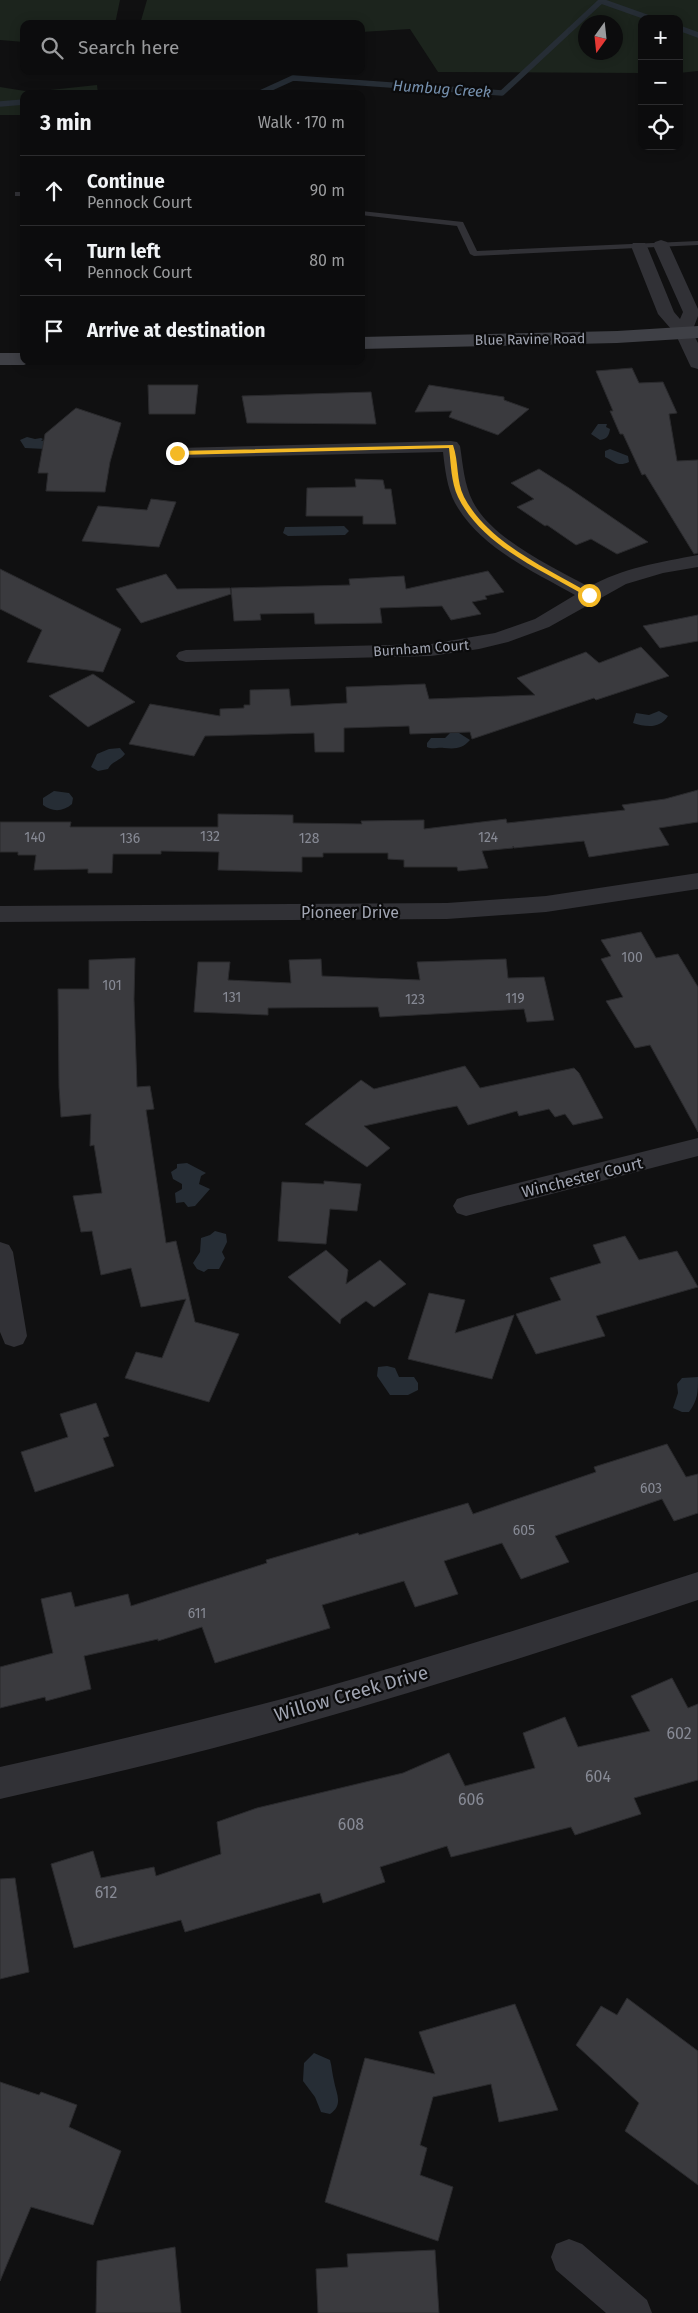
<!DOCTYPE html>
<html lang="en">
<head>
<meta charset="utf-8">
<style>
	:root { --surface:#0c0c0d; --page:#1a1a1b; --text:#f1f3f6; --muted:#9a9b9d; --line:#2c2c2e }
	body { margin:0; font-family:"Fira Sans",sans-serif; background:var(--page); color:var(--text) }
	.controls { position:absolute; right:15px; top:15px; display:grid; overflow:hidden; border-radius:10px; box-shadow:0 2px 12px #0003 }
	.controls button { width:45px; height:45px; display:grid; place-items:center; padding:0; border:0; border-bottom:1px solid var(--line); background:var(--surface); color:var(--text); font:25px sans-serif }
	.compass { position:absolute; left:578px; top:15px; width:45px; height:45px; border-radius:50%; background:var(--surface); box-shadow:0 2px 12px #0003; rotate:195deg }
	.stop { position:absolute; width:15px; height:15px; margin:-11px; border:4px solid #f4b925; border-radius:50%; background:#fff }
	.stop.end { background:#f4b925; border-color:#fff; box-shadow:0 1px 5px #0008 }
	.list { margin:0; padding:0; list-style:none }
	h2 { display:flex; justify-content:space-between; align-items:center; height:65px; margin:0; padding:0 20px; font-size:21px }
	h2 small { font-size:16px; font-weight:400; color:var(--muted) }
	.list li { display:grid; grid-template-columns:32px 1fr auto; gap:15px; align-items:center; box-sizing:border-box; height:70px; padding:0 20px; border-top:1px solid var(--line) }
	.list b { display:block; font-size:19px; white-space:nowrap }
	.list p { margin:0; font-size:16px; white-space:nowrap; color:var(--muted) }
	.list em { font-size:16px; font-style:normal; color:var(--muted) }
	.icon { flex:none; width:28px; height:28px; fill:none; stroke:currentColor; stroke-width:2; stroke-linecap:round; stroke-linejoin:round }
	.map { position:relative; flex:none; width:698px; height:2313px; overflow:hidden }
	.search { position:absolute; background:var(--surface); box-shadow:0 2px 12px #0003; left:20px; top:20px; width:345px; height:55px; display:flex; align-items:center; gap:12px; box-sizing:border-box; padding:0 18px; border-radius:10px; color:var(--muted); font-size:19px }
	.panel { position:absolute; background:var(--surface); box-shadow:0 2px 12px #0003; left:20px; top:90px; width:345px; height:275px; border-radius:10px }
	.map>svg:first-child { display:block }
	.green { fill:#1c241d; fill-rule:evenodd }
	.water { fill:#262d35 }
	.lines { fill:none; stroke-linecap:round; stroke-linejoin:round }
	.stream { stroke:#262d35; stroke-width:5.5 }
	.building { fill:#3a3a3e; stroke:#2a2a2d }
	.service { fill:#313136; fill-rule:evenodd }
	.minor { fill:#313136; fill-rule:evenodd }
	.tertiary { fill:#313136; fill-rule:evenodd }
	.secondary { fill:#3f4046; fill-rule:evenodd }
	.route { fill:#f4b925 }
	.labels { text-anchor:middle; stroke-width:4.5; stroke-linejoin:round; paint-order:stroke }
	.far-street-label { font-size:14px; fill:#a1a5b2; stroke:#0b0b0c }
	.number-label { font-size:14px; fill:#878a95 }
	.far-water-label { font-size:15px; font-style:italic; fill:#7691af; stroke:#0b0b0c }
	.street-label { font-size:16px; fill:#a1a5b2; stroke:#0b0b0c }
	.near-number-label { font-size:16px; fill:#878a95 }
	.near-street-label { font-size:19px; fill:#a1a5b2; stroke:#0b0b0c }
</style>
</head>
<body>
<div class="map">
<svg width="698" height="2313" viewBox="0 0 698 2313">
	<rect width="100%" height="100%" fill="#101011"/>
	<path class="green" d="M0,0H120L115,24H24V42L0,40Z
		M147,0H698V71L679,73V19H642V73L438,72L410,29L361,32V24H140ZM616,22V52H586V22Z
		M97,85L98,94H24V115H0V87L31,92Z"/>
	<path class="water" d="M598,424H607L606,427L610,429C609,436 607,439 600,440L591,434Z
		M27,437L35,439L41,438L43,439L41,441L47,440L45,449L25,448L20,440Z
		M610,449L628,456L629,462C618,467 615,462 605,457V451Z
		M344,526L349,531L345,535L288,536L283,533L285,527Z
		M659,711L668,716C660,729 646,727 633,723L636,713L649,715Z
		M450,733H459L470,740C462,749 455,749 444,748C437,747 434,750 427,747V743L431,738H445Z
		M120,748L125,754C120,761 112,761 108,769L98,771L91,767L97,754L109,749Z
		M54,791L69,793L73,798L72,804C63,812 52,812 43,805V798Z
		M187,1163L206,1173L201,1176L199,1184L210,1189L195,1206L188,1207L184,1202L176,1203L175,1193L182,1189V1184L173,1179L171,1172L177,1168V1164Z
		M215,1231L226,1234L227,1242L222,1252L225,1258L219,1269H208L204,1272L197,1269L193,1263L200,1252L201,1238L210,1235Z
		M387,1366L395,1368L399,1377H414L418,1383V1390L408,1395H390L377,1376L378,1367Z
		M698,1377C698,1392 698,1400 689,1412H682L673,1408L678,1393L677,1384L682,1378Z
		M314,2053L330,2060C332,2067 332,2073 334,2081C336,2093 344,2105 330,2114L321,2112L315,2097L303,2081L304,2063Z"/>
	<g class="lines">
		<path class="stream" d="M679,28L698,35
			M258,94L293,78L502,93L601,1L652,19
			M0,104L24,102"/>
	</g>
	<path class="building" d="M632,368L639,383L663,382L677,413L669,414L677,461L698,460V553L694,554L645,474L642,475L623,434H620L610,411H613L596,371Z
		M148,385H198L195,414H149Z
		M429,385L504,397V400L529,409L498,435L449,417L452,411L415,412Z
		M371,392L376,424L247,423L242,396Z
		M76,408L121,423L110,462L105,492L46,491L48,473H38L45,434Z
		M539,469L569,488L648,542L617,554L591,539L576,545L547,525L545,526L517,507L534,499L511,483Z
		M355,479L383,480L385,489H391L396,524H363V516H306L307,488L356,487Z
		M151,499L176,502L159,547L82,541L98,506L147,510Z
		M0,569L121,629L103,672L27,662L42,630L0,609Z
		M488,571L504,592L485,596L487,599L472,602L481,614L451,620L442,606L380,608L382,623L315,624L314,613L260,614L261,620L234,621L231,588L350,585L349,579L404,576L406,589Z
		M166,574L177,589L230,588L231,594L141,623L116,589Z
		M698,615V641L660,648L643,626Z
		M641,647L669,676L596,700L594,698L472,739L470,732L410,734L409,726L344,728V752H315L314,733L205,736L194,756L129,744L150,704L220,716V709L244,708V705H250V690L289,689L291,706L347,703L346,687L425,684L429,699L535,695L517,678L586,652L599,663Z
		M93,674L135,702L88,727L49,696Z
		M698,790V822L659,828L669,845L589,857L584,841L514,848L513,846V848L482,851L488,868L458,871L457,867H404V860L388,859V853H323V857H302V872L218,870L219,852L161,851V854H113L112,873H88V869L34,870L36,855H18V852H0V822H71L70,827H218V814L293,815V823L362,824L361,821L424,820V829L506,819L507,823L625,810L622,805L665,799Z
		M641,932L656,958L678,954L698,987V1132L650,1045L635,1048L606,1001L623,997L601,959L611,956L601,940Z
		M135,958L134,999L137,1087L150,1086L154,1109L146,1110L166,1243L176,1241L195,1322L239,1334L209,1402L125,1378L136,1352L162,1358L186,1299L141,1307L131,1268L101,1275L92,1231L81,1232L73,1196L102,1193L94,1145L90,1146L91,1114L61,1117L59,1087L58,989H89V960Z
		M321,959L322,976L420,980L417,962L506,959L508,978L544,977L554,1020L527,1022L524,1009L380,1017L378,1007L268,1008V1015L194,1012L198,962H230L228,980L291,983L289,960Z
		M465,1066L480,1088L574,1068L579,1073L603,1118L573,1125L565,1114L555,1117L549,1109L519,1116L517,1111L468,1125L457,1106L436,1110L364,1126L390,1148L367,1167L305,1124L361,1080L374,1089Z
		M324,1181L361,1184L357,1211L330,1209L326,1244L278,1241L282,1182L324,1184Z
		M625,1236L639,1260L677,1251L698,1287L596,1316L605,1336L536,1354L516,1314L561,1300L550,1278L601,1263L593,1245Z
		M326,1250L348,1270L346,1284L380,1260L406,1284L374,1307L366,1301L341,1319L340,1324L288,1277Z
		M429,1293L465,1300L455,1333L514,1315L492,1379L408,1359Z
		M96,1403L109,1436L103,1438L114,1466L35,1492L21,1452L68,1437L60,1414Z
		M667,1444L686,1477L698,1474V1513L674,1521L662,1499L555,1536L569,1562L521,1579L502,1543L444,1561L458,1594L415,1607L404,1581L322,1605L330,1628L215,1663L202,1627L158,1641V1639L84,1656L91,1689L46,1701L45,1697L0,1708V1667L53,1653L41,1599L71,1592L75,1607L128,1594L131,1606L267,1563L266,1560L358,1533L359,1535L468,1503L473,1514L596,1472L594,1467Z
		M672,1678L688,1708L698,1704V1780L634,1798L641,1814L575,1835L571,1827L451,1857L447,1846L380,1867L385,1882L323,1903L320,1893L185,1932L181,1920L74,1948L51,1864L93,1851L101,1878L154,1867L156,1876L221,1854L217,1822L257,1808L403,1773L449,1753L465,1786L535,1768L523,1733L565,1717L578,1747L650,1731L631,1696Z
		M15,1878L29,1972L0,1979V1879Z
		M627,1998L698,2051V2185L625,2131L639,2103L576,2045L601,2006L617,2015Z
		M515,2004L558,2110L499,2122L491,2084L433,2097L420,2145L427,2148L420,2175L453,2187L438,2241L325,2202L365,2058L435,2074L419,2032Z
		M0,2082L39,2095L41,2092L77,2105L69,2127L121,2151L93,2225L31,2207L0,2281Z
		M175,2247L181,2313H96L97,2261Z
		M435,2250L439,2313H318L316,2269L348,2267L347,2254Z"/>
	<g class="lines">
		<path class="service" d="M15,192H24V196H15Z
			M361,211L463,222L477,251L698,241V245L474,256L470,254L457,226L361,215Z"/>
		<path class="minor" d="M661,240L667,242L669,245L698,309V316L690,337H678L658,314L631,246L633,243H645L647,246L674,312L680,319L683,312L653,245L655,242Z
			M451,441L457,442L460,446C463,465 464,484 473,502C493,540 553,567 589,587C622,568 661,562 698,555V567L663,573L626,584L549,627L508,642L479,649L431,656L186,662L179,660L176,656L179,652L186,650L431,644L495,633L535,619L575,595C533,571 480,548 455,503C447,488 445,469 443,452L177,458L171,457L168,453L171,449L177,448Z
			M698,873V889L546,912L447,919L0,922V906L447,903L546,896Z
			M698,1138V1156L466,1216L457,1213L453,1206L457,1199L466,1196Z
			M0,1242L9,1245L13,1252L27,1336L23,1344L14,1347L5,1344L0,1332Z
			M569,2239L582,2244L647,2300L652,2313H606L556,2270L551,2257L556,2244Z"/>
		<path class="tertiary" d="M684,327L691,329L698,343V369L691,367L689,363L675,333L677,329Z
			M698,1572V1600C568,1643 437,1686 305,1723C204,1752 102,1776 0,1799V1767C102,1744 204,1720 304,1693C437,1656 567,1614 698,1572Z"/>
		<path class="secondary" d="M698,326V338L617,343L361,349V337L617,331Z
			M0,353H24V361H32L24,365H0Z"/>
	</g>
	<path class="route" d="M453,445C459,462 456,481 464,497C489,544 547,568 591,594V596H586C542,570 482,546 458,497C451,482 451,464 449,448L177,455L174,453L177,451Z"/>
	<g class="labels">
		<g class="far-street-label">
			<text transform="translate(530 339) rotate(-1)" y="5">Blue Ravine Road</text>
			<text transform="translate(421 648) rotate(-4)" y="5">Burnham Court</text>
		</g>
		<g class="number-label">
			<text x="210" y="841">132</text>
			<text x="35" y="842">140</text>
			<text x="488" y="842">124</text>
			<text x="130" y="843">136</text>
			<text x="309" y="843">128</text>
			<text x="632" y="962">100</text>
			<text x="112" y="990">101</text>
			<text x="232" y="1002">131</text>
			<text x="515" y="1003">119</text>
			<text x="415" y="1004">123</text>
			<text x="651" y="1493">603</text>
			<text x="524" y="1535">605</text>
			<text x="197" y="1618">611</text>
		</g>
		<g class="far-water-label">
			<text transform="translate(442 89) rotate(4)" y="5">Humbug Creek</text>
		</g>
		<g class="street-label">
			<text x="350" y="918">Pioneer Drive</text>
			<text transform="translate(582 1177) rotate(-14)" y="6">Winchester Court</text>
		</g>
		<g class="near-number-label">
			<text x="679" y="1739">602</text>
			<text x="598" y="1782">604</text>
			<text x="471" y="1805">606</text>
			<text x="351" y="1830">608</text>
			<text x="106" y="1898">612</text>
		</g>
		<g class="near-street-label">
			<text transform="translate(351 1693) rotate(-16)" y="7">Willow Creek Drive</text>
		</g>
	</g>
</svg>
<div class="controls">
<button>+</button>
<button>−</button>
<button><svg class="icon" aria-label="locate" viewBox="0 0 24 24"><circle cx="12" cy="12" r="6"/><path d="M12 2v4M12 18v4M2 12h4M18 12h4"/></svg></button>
</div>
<svg class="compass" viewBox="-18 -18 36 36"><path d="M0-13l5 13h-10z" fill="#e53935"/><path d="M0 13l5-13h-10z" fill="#9a9b9d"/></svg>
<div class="stop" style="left:589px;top:595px"></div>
<div class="stop end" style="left:177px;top:453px"></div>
<div class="search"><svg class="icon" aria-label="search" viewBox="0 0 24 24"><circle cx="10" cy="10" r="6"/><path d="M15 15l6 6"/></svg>Search here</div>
<section class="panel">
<h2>3 min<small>Walk · 170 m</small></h2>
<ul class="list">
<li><svg class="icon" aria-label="ahead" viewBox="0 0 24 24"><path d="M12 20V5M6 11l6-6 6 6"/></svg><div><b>Continue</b><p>Pennock Court</p></div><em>90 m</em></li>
<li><svg class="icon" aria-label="left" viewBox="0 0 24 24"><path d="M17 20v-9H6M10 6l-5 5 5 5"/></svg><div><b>Turn left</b><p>Pennock Court</p></div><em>80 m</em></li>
<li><svg class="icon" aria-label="arrive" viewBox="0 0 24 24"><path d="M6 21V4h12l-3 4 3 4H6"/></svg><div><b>Arrive at destination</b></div></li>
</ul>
</section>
</div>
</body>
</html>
